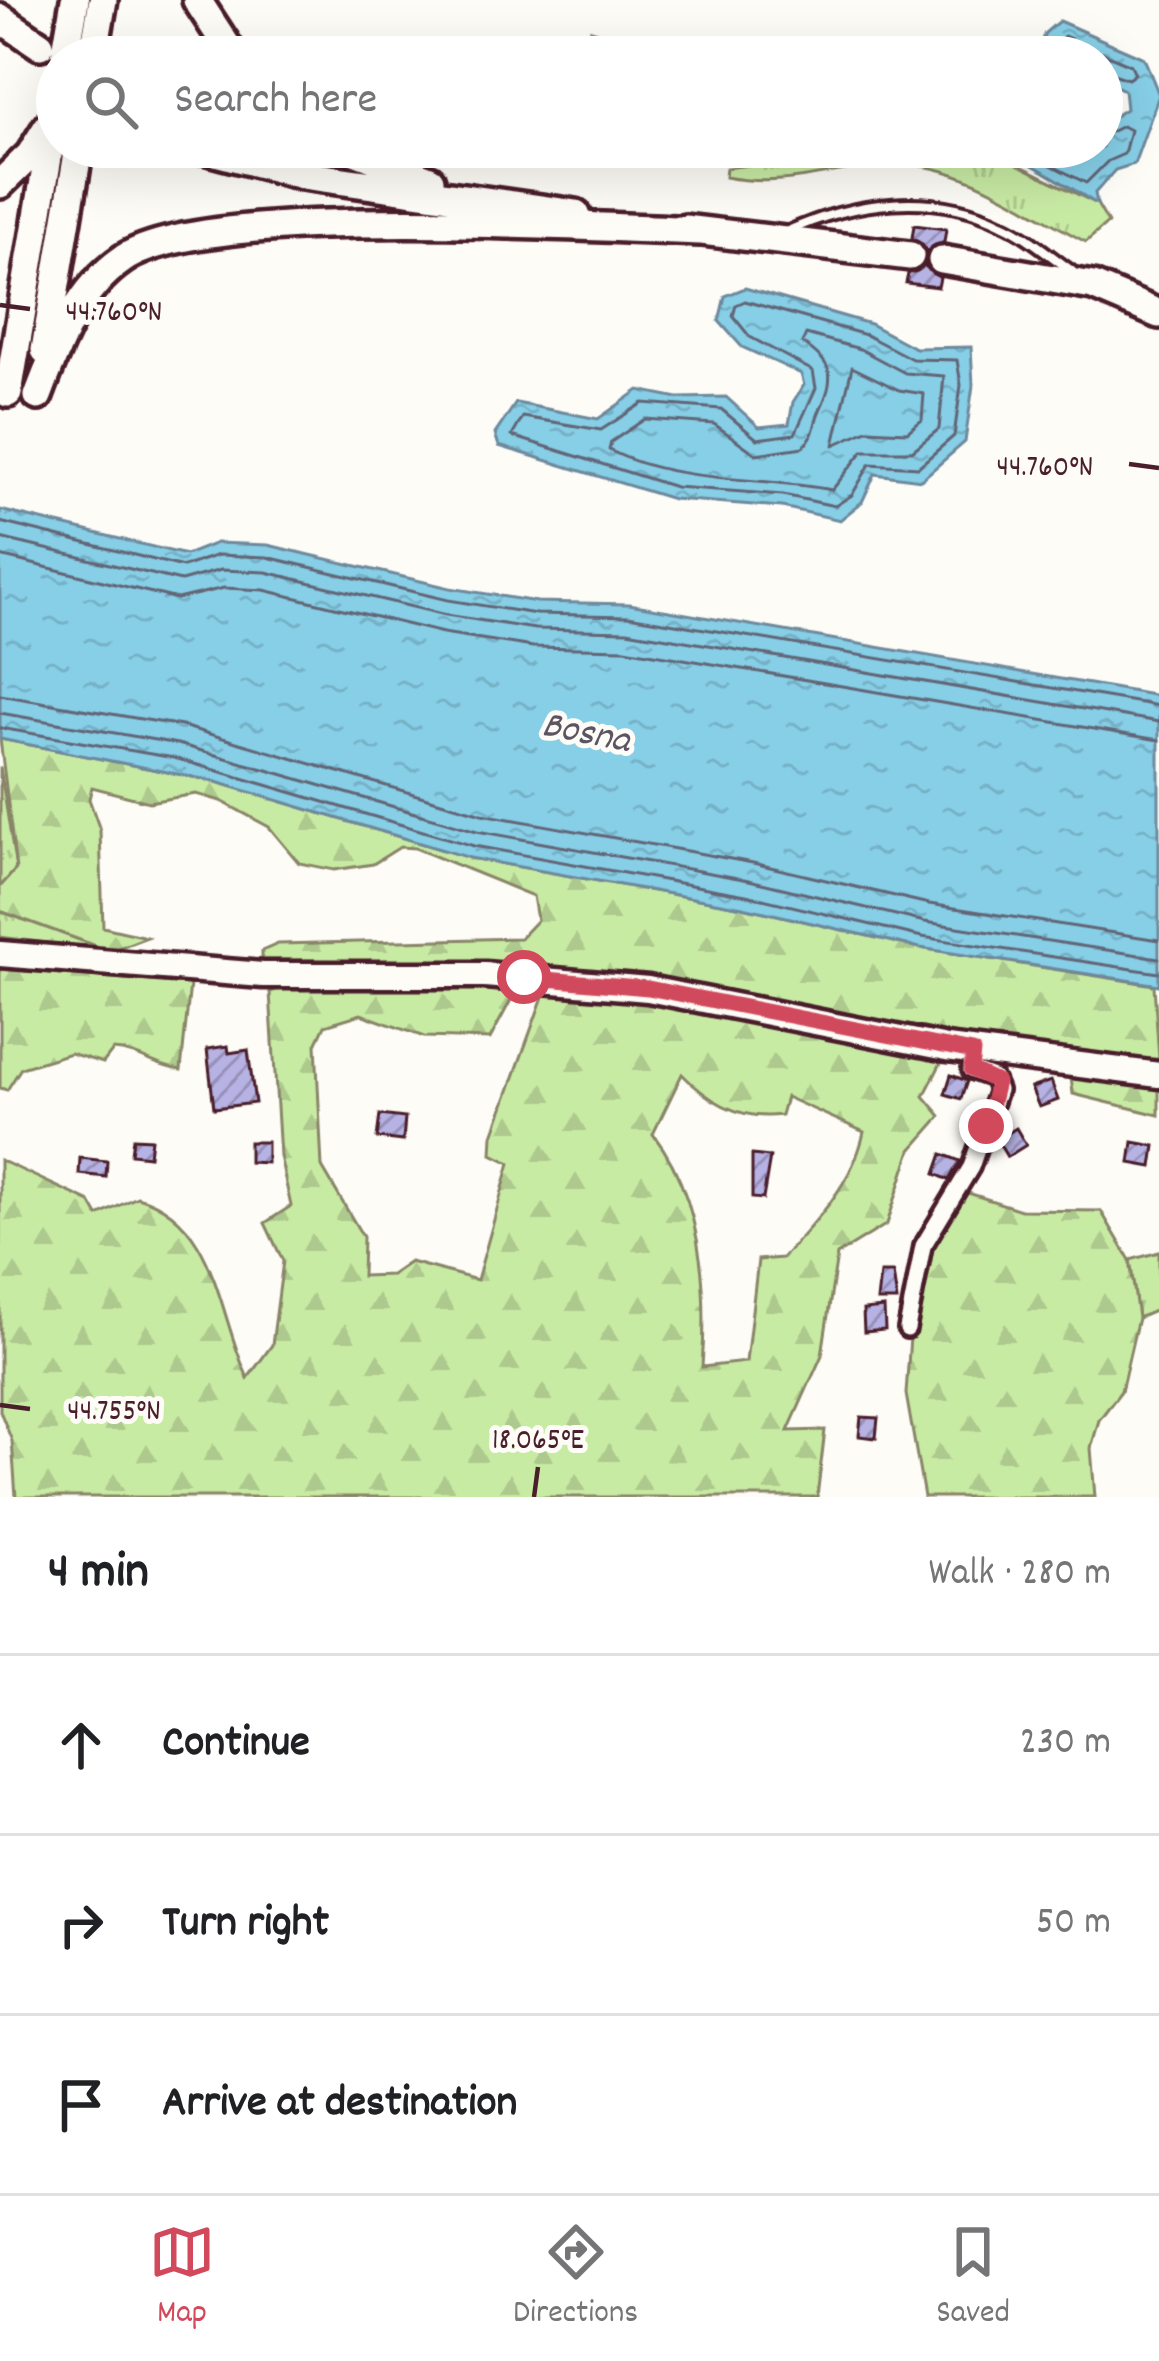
<!DOCTYPE html>
<html lang="en">
<head>
<meta charset="utf-8">
<style>
	:root { --surface:#fff; --page:#f2f2f2; --text:#202124; --muted:#757577; --line:#e0e0e0; --accent:#d1495b }
	body { margin:0; font-family:Dekko,sans-serif; background:var(--page); color:var(--text) }
	.stop { position:absolute; width:36px; height:36px; margin:-27px; border:9px solid #d1495b; border-radius:50%; background:#fff }
	.stop.end { background:#d1495b; border-color:#fff; box-shadow:0 3px 12px #0008 }
	.list { margin:0; padding:0; list-style:none }
	h2 { display:flex; justify-content:space-between; align-items:center; height:156px; margin:0; padding:0 48px; font-size:51px }
	h2 small { font-size:39px; font-weight:400; color:var(--muted) }
	.list li { display:grid; grid-template-columns:78px 1fr auto; gap:36px; align-items:center; box-sizing:border-box; height:180px; padding:0 48px; border-top:3px solid var(--line) }
	.list b { display:block; font-size:45px; white-space:nowrap }
	.list em { font-size:39px; font-style:normal; color:var(--muted) }
	.icon { flex:none; width:66px; height:66px; fill:none; stroke:currentColor; stroke-width:2; stroke-linecap:round; stroke-linejoin:round }
	.map { position:relative; flex:none; width:1159px; height:1497px; overflow:hidden }
	.search { position:absolute; background:var(--surface); box-shadow:0 12px 48px #0002; left:36px; right:36px; top:36px; height:132px; display:flex; align-items:center; gap:30px; box-sizing:border-box; padding:0 42px; border-radius:66px; color:var(--muted); font-size:45px }
	.sheet { height:696px; background:var(--surface) }
	nav { display:flex; justify-content:space-around; align-items:center; box-sizing:border-box; height:168px; border-top:3px solid var(--line); background:var(--surface); font-size:33px; color:var(--muted) }
	nav a { display:grid; justify-items:center; gap:6px }
	nav .on { color:var(--accent) }
	.map>svg:first-child { display:block }
	.grass { fill:url(#grass-tufts); stroke:#898568; stroke-width:3 }
	.forest { fill:url(#forest-firs); stroke:#898568; stroke-width:3; fill-rule:evenodd }
	.water { fill:url(#water-ripples); stroke:#6e899c; stroke-width:3 }
	.lines { fill:none; stroke-linecap:round; stroke-linejoin:round }
	.shore { stroke:#626576; stroke-width:3 }
	.building { fill:url(#building-hatch); stroke:#4a1f2b; stroke-width:3 }
	.service-casing { stroke:#4a1f2b; stroke-width:16 }
	.minor-casing { stroke:#4a1f2b; stroke-width:24 }
	.primary-casing { stroke:#4a1f2b; stroke-width:33 }
	.motorway-casing { stroke:#4a1f2b; stroke-width:36 }
	.service { stroke:#fdfcf7; stroke-width:8 }
	.minor { stroke:#fdfcf7; stroke-width:15 }
	.primary { stroke:#fdfcf7; stroke-width:24 }
	.motorway { stroke:#fdfcf7; stroke-width:27 }
	.route { stroke:#d1495b; stroke-width:15 }
	.ticks { fill:none; stroke:#4a1f2b; stroke-width:4.5 }
	.labels { text-anchor:middle; stroke-width:10; stroke-linejoin:round; paint-order:stroke }
	.water-label { font-size:39px; font-style:italic; fill:#5c5463; stroke:#fdfcf7 }
	.ticks-label { font-size:30px; text-anchor:middle; fill:#4a1f2b; stroke:#fdfcf7; stroke-width:10; stroke-linejoin:round; paint-order:stroke }
</style>
</head>
<body>
<div class="map">
<svg width="1159" height="1497" viewBox="0 0 1159 1497">
	<defs>
		<pattern id="grass-tufts" width="24" height="20" patternUnits="userSpaceOnUse" patternTransform="scale(3)"><rect width="24" height="20" fill="#c8eba4"/><path d="M3 7l-1-3M5 7V3M7 7l1-3M15 17l-1-3M17 17v-4M19 17l1-3" fill="none" stroke="#adc98d"/></pattern>
		<pattern id="forest-firs" width="22" height="20" patternUnits="userSpaceOnUse" patternTransform="scale(3)"><rect width="22" height="20" fill="#c8eba4"/><path d="M5 1l3.5 6h-7zM16 11l3.5 6h-7z" fill="#adc98d"/></pattern>
		<pattern id="water-ripples" width="26" height="14" patternUnits="userSpaceOnUse" patternTransform="scale(3)"><rect width="26" height="14" fill="#86cfe7"/><path d="M2 4q2-2 4 0t4 0M15 11q2-2 4 0t4 0" fill="none" stroke="#75b1c6"/></pattern>
		<pattern id="building-hatch" width="6" height="6" patternUnits="userSpaceOnUse" patternTransform="scale(3)"><rect width="6" height="6" fill="#b6b2e3"/><path d="M-1 1l2-2M0 6l6-6M5 7l2-2" fill="none" stroke="#9690b8"/></pattern>
	</defs>
	<rect width="100%" height="100%" fill="#fdfcf7"/>
	<filter id="ink" filterUnits="userSpaceOnUse"><feTurbulence type="fractalNoise" baseFrequency=".00833" numOctaves="2"/><feDisplacementMap in="SourceGraphic" scale="24" xChannelSelector="R" yChannelSelector="G"/><feConvolveMatrix kernelMatrix="1 2 1 2 8 2 1 2 1" color-interpolation-filters="sRGB"/></filter>
	<g filter="url(#ink)">
		<path class="grass" d="M591,30L621,40L626,57H595Z
			M985,148L1097,204L1108,223L1086,242C1030,213 964,164 899,164C835,165 793,190 725,177L726,168L787,160H872L913,151L952,158Z
			M0,767L16,869L0,887Z
			M0,911L110,951L0,937Z
			M1159,1252V1309L1138,1318L1130,1260Z"/>
		<path class="forest" d="M0,739L213,781L470,858L743,907L920,948L1154,985L1159,1059C1009,1061 848,1009 699,985C553,961 409,961 262,960V951L278,944L520,938L537,920L533,896L415,848L400,847L373,864L334,870L299,863L269,827L221,801L196,794L149,802L92,787L89,799L100,830L103,927L147,937L110,951L0,911V887L16,869Z
			M0,969L190,984L181,1070C155,1067 138,1051 113,1050L103,1063L70,1053L21,1068L7,1090L0,1088Z
			M285,987H518L490,1039L424,1037L361,1014L325,1025L316,1044L322,1167L363,1237L362,1276L391,1275L410,1262L477,1280L510,1163L492,1154L493,1135L545,991L710,1010L944,1057L924,1096L941,1116L911,1150L887,1224L837,1255L822,1355L788,1431L825,1430L817,1497H16L12,1441L0,1411V1160L90,1202L98,1216L137,1197C217,1219 218,1316 248,1378L272,1345L283,1261L265,1223L291,1206L280,1156L270,992ZM682,1074C709,1102 742,1121 781,1115L786,1097L864,1132C854,1181 816,1222 782,1258L758,1260L746,1362L702,1367C708,1289 702,1198 653,1134Z
			M1071,1077L1159,1088V1115L1073,1094Z
			M965,1192L1021,1210L1101,1211L1130,1260L1138,1318L1121,1391L1099,1420L1091,1448L1095,1497H924L906,1394L910,1337L923,1264Z"/>
		<path class="water" d="M1059,21L1144,58L1159,95L1134,164L1115,170L1095,193L1097,204C1064,186 1009,140 971,152L969,147H1102L1110,119L1126,109L1124,90L1102,79V57H1034L1045,33Z
			M745,288L870,324L915,348L971,347L973,385L965,442L921,480L875,474L862,502L840,520L782,507L673,499L499,446L495,434L516,403L598,419L639,390L678,398L726,397L759,427L789,424L793,402L804,385L801,374L742,347L719,321L725,296Z
			M0,510L186,555L216,543L268,545L450,588L537,602L629,604L1159,696V985L920,948L743,907L470,858L213,781L0,739Z"/>
		<g class="lines">
			<path class="shore" d="M1048,57L1064,36L1131,65L1135,74L1128,79L1102,70
				M1016,147L1086,183L1108,161L1124,154L1130,130L1122,126L1102,136
				M745,301L866,335L912,359L957,360L961,385L954,436L918,467L870,464L852,495L835,506L783,495L675,487L512,436L523,417L601,430L643,403L721,409L757,439L795,434L816,388L813,371L750,337L733,316L736,305Z
				M806,334L860,349L905,373L944,376L939,429L912,451H863L832,490C760,476 675,484 609,450L611,442L645,419L714,424L756,454L803,447C816,435 813,425 820,410C835,377 835,364 802,343Z
				M852,367L899,390L924,394L922,420L907,432L867,430L834,445Z
				M0,522L183,567L218,555L267,557L448,600L536,614L628,616L1159,706
				M0,538L181,581L221,570L266,572L446,615L535,629L627,631L1159,722
				M0,556L177,599L224,588L264,590L443,633L533,647L625,649L1159,740
				M0,695L182,726L482,814L753,863L929,904L1159,940
				M0,713L178,744L477,831L749,880L925,922L1159,958
				M0,728L174,758L474,846L746,895L922,937L1159,973"/>
		</g>
		<path class="building" d="M914,225L946,229L944,242L927,251L912,238Z
			M925,266L940,278L938,287L906,283L908,274Z
			M228,1046L229,1053L248,1050L255,1103L214,1108L207,1049Z
			M951,1075L967,1081L961,1099L945,1094Z
			M1051,1081L1058,1100L1039,1107L1031,1088Z
			M380,1115L405,1118L403,1141L377,1138Z
			M1016,1128L1026,1145L1007,1157L997,1140Z
			M133,1138L151,1139L149,1156L131,1154Z
			M249,1142H267V1163L249,1162Z
			M1133,1142L1155,1146L1152,1167L1130,1163Z
			M942,1154L960,1161L949,1180L935,1174Z
			M752,1155L770,1157L763,1199L752,1198Z
			M80,1158L107,1161L106,1177L79,1174Z
			M880,1273H893L897,1301H877Z
			M884,1308L885,1330L864,1332L863,1310Z
			M861,1417L878,1418L876,1438L859,1436Z"/>
		<g class="lines">
			<g class="service-casing">
				<path id="service" d="M786,232C853,201 933,190 1002,224C1027,235 1049,255 1072,271"/>
			</g>
			<g class="minor-casing">
				<path id="minor" d="M907,1329L923,1246L971,1167L998,1090L993,1078L971,1070L973,1052"/>
			</g>
			<g class="primary-casing">
				<path id="primary" d="M0,954L263,975H485L648,989L947,1048L1159,1075"/>
			</g>
			<g class="motorway-casing">
				<path id="motorway" d="M197,0L234,57
					M0,18L40,45
					M65,57L75,0
					M93,57L103,0
					M197,147L302,175L576,214
					M344,147L430,180
					M0,184L30,155L48,126
					M685,229L910,256
					M942,260L1093,286L1159,314
					M45,350L79,147
					M8,393L57,104
					M38,396C57,346 76,291 123,259C206,203 586,227 701,231"/>
			</g>
			<use href="#service" class="service"/>
			<use href="#minor" class="minor"/>
			<use href="#primary" class="primary"/>
			<use href="#motorway" class="motorway"/>
		</g>
	</g>
	<g class="lines" filter="url(#ink)">
		<path class="route" d="M524,977L648,988L973,1052L971,1070L997,1082L986,1126"/>
	</g>
	<path class="ticks" d="M0,305L30,309M1129,464L1159,468M0,1405L30,1409M534,1497L538,1467"/>
	<g class="labels">
		<g class="water-label">
			<text transform="translate(587 729) rotate(11)" y="14">Bosna</text>
		</g>
	</g>
	<g class="ticks-label">
		<text x="114" y="320">44.760°N</text>
		<text x="1045" y="475">44.760°N</text>
		<text x="114" y="1419">44.755°N</text>
		<text x="538" y="1448">18.065°E</text>
	</g>
</svg>
<div class="stop" style="left:524px;top:977px"></div>
<div class="stop end" style="left:986px;top:1126px"></div>
<div class="search"><svg class="icon" aria-label="search" viewBox="0 0 24 24"><circle cx="10" cy="10" r="6"/><path d="M15 15l6 6"/></svg>Search here</div>
</div>
<section class="sheet">
<h2>4 min<small>Walk · 280 m</small></h2>
<ul class="list">
<li><svg class="icon" aria-label="ahead" viewBox="0 0 24 24"><path d="M12 20V5M6 11l6-6 6 6"/></svg><div><b>Continue</b></div><em>230 m</em></li>
<li><svg class="icon" aria-label="right" viewBox="0 0 24 24"><path d="M7 20v-9h11M14 6l5 5-5 5"/></svg><div><b>Turn right</b></div><em>50 m</em></li>
<li><svg class="icon" aria-label="arrive" viewBox="0 0 24 24"><path d="M6 21V4h12l-3 4 3 4H6"/></svg><div><b>Arrive at destination</b></div></li>
</ul>
</section>
<nav>
<a class="on"><svg class="icon" aria-label="map" viewBox="0 0 24 24"><path d="M3 6l6-2 6 2 6-2v14l-6 2-6-2-6 2zM9 4v14M15 6v14"/></svg>Map</a>
<a><svg class="icon" aria-label="directions" viewBox="0 0 24 24"><path d="M12 3l9 9-9 9-9-9zM9 14v-3h6M13 9l2 2-2 2"/></svg>Directions</a>
<a><svg class="icon" aria-label="saved" viewBox="0 0 24 24"><path d="M7 4h10v16l-5-4-5 4z"/></svg>Saved</a>
</nav>
</body>
</html>
